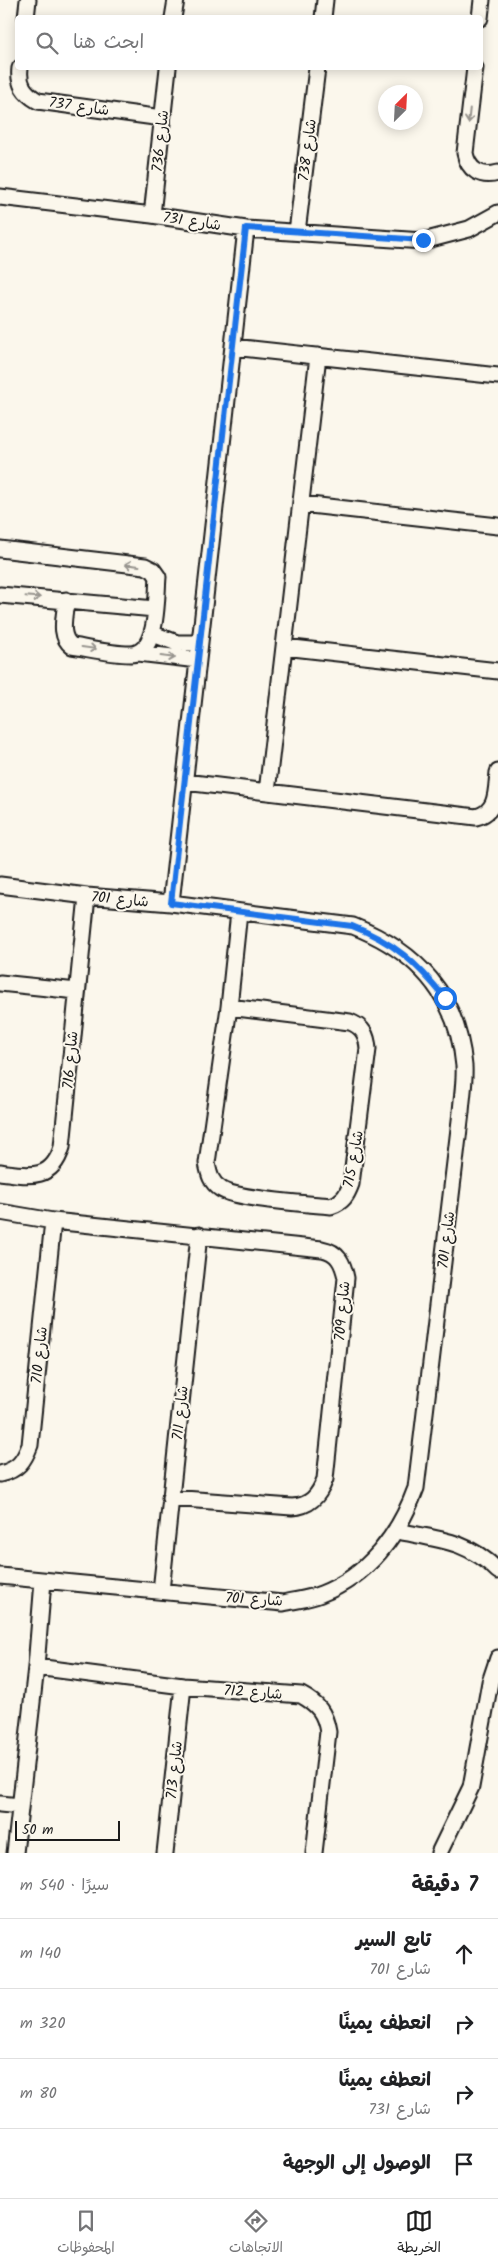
<!DOCTYPE html>
<html lang="ar">
<head>
<meta charset="utf-8">
<style>
	:root { --surface:#fff; --page:#f6f6f6; --text:#202124; --muted:#757577; --line:#e0e0e0; --accent:#1c1c1c }
	body { margin:0; font-family:Kalam,"Playpen Sans Arabic",sans-serif; background:var(--page); color:var(--text); direction:rtl }
	.compass { position:absolute; left:378px; top:85px; width:45px; height:45px; border-radius:50%; background:var(--surface); box-shadow:0 2px 12px #0003; rotate:24deg }
	.scale { position:absolute; left:15px; bottom:12px; width:105px; box-sizing:border-box; padding-left:5px; border:2px solid #1c1c1c; border-top:0; font-size:14px; line-height:18px; white-space:nowrap; color:#1c1c1c; -webkit-text-stroke:4px #fbf7ec; paint-order:stroke }
	.stop { position:absolute; width:15px; height:15px; margin:-11px; border:4px solid #1a73e8; border-radius:50%; background:#fff }
	.stop.end { background:#1a73e8; border-color:#fff; box-shadow:0 1px 5px #0008 }
	.list { margin:0; padding:0; list-style:none }
	h2 { display:flex; justify-content:space-between; align-items:center; height:65px; margin:0; padding:0 20px; font-size:21px }
	h2 small { font-size:16px; font-weight:400; color:var(--muted) }
	.list li { display:grid; grid-template-columns:32px 1fr auto; gap:15px; align-items:center; box-sizing:border-box; height:70px; padding:0 20px; border-top:1px solid var(--line) }
	.list b { display:block; font-size:19px; white-space:nowrap }
	.list p { margin:0; font-size:16px; white-space:nowrap; color:var(--muted) }
	.list em { font-size:16px; font-style:normal; color:var(--muted) }
	.icon { flex:none; width:28px; height:28px; fill:none; stroke:currentColor; stroke-width:2; stroke-linecap:round; stroke-linejoin:round }
	.map { position:relative; flex:none; width:498px; height:1853px; overflow:hidden; direction:ltr }
	.search { position:absolute; background:var(--surface); box-shadow:0 2px 12px #0003; left:15px; right:15px; top:15px; height:55px; display:flex; align-items:center; gap:12px; box-sizing:border-box; padding:0 18px; border-radius:5px; color:var(--muted); font-size:19px }
	.sheet { height:345px; background:var(--surface) }
	nav { display:flex; justify-content:space-around; align-items:center; box-sizing:border-box; height:70px; border-top:1px solid var(--line); background:var(--surface); font-size:14px; color:var(--muted) }
	nav a { display:grid; justify-items:center; gap:2px }
	nav .on { color:var(--accent) }
	.map>svg:first-child { display:block }
	.lines { fill:none; stroke-linecap:round; stroke-linejoin:round }
	.minor-casing { stroke:#1c1c1c; stroke-width:19 }
	.minor { stroke:#fbf7ec; stroke-width:15 }
	.oneway { stroke:#97948e }
	.route { stroke:#1a73e8; stroke-width:6 }
	.labels { text-anchor:middle; stroke-width:4; stroke-linejoin:round; paint-order:stroke }
	.street-label { font-size:15px; fill:#1c1c1c; stroke:#fbf7ec }
</style>
</head>
<body>
<div class="map">
<svg width="498" height="1853" viewBox="0 0 498 1853">
	<rect width="100%" height="100%" fill="#fbf7ec"/>
	<filter id="ink" filterUnits="userSpaceOnUse"><feTurbulence type="fractalNoise" baseFrequency=".02" numOctaves="2"/><feDisplacementMap in="SourceGraphic" scale="10" xChannelSelector="R" yChannelSelector="G"/><feConvolveMatrix kernelMatrix="1 2 1 2 8 2 1 2 1" color-interpolation-filters="sRGB"/></filter>
	<g filter="url(#ink)">
		<g class="lines">
			<g class="minor-casing">
				<path id="minor" d="M26,18L28,0
					M173,18L176,0
					M323,18L325,0
					M480,18L482,0
					M20,68C18,84 24,93 38,101L162,118
					M475,68L465,153C468,170 481,178 498,173
					M0,197L152,215L246,229L423,241L469,229L498,213
					M152,215L168,68
					M297,232L317,68
					M233,347L498,376
					M301,504L498,526
					M0,549L145,566L153,570L158,577C156,597 159,655 130,654C111,654 91,649 72,646C58,636 65,616 66,600
					M0,595L155,609
					M153,634L177,643H200
					M284,647L498,671
					M138,653L198,660
					M185,782L476,817C498,812 496,790 498,772
					M267,792L318,356
					M0,885L87,896L171,903L353,926C417,951 458,996 464,1066C465,1081 462,1097 461,1112L416,1488C399,1535 368,1576 321,1594C309,1599 295,1600 283,1603L0,1576
					M171,903L246,229
					M0,983L77,991
					M229,1007L350,1022C363,1027 367,1035 368,1049L351,1184C347,1195 343,1202 331,1206C310,1204 235,1199 221,1189C211,1183 209,1174 207,1163L229,1007L239,912
					M0,1172C29,1176 52,1181 62,1147L87,896
					M0,1212L53,1221L322,1249C338,1252 343,1263 346,1278L325,1479C319,1496 310,1506 292,1507L170,1498
					M0,1474C18,1470 24,1461 30,1445L53,1221
					M397,1531C437,1539 468,1540 498,1571
					M161,1591L199,1235
					M36,1667L183,1686L301,1695C318,1704 325,1713 328,1732L314,1853
					M0,1804L20,1806
					M15,1853L36,1667L43,1581
					M165,1853L183,1686
					M439,1853L471,1787L490,1682L498,1658"/>
			</g>
			<use href="#minor" class="minor"/>
		</g>
		<defs><path id="oneway-shaft" d="M-6 0H5M1.5-3L5.5 0L1.5 3" fill="none" stroke-width="1.6" stroke-linecap="round" stroke-linejoin="round" transform="scale(1.25)"/></defs>
		<g class="oneway">
			<use href="#oneway-shaft" transform="translate(469 116) rotate(96)"/>
			<use href="#oneway-shaft" transform="translate(132 565) rotate(-173)"/>
			<use href="#oneway-shaft" transform="translate(33 597) rotate(5)"/>
			<use href="#oneway-shaft" transform="translate(89 648) rotate(8)"/>
			<use href="#oneway-shaft" transform="translate(168 657) rotate(7)"/>
		</g>
	</g>
	<g class="lines" filter="url(#ink)">
		<path class="route" d="M423,240L246,228L171,903L352,926C394,942 417,963 445,998"/>
	</g>
	<g class="labels">
		<g class="street-label">
			<text transform="translate(79 106) rotate(8)" y="5">شارع 737</text>
			<text transform="translate(160 141) rotate(-84)" y="5">شارع 736</text>
			<text transform="translate(307 150) rotate(-83)" y="5">شارع 738</text>
			<text transform="translate(192 221) rotate(8)" y="5">شارع 731</text>
			<text transform="translate(120 899) rotate(5)" y="5">شارع 701</text>
			<text transform="translate(70 1060) rotate(-85)" y="5">شارع 716</text>
			<text transform="translate(353 1159) rotate(-80)" y="5">شارع 715</text>
			<text transform="translate(446 1240) rotate(-83)" y="5">شارع 701</text>
			<text transform="translate(342 1311) rotate(-85)" y="5">شارع 709</text>
			<text transform="translate(39 1355) rotate(-84)" y="5">شارع 710</text>
			<text transform="translate(180 1413) rotate(-84)" y="5">شارع 711</text>
			<text transform="translate(254 1599) rotate(3)" y="5">شارع 701</text>
			<text transform="translate(253 1692) rotate(4)" y="5">شارع 712</text>
			<text transform="translate(174 1770) rotate(-84)" y="5">شارع 713</text>
		</g>
	</g>
</svg>
<svg class="compass" viewBox="-18 -18 36 36"><path d="M0-13l5 13h-10z" fill="#e53935"/><path d="M0 13l5-13h-10z" fill="#757577"/></svg>
<div class="scale">50 m</div>
<div class="stop" style="left:445px;top:998px"></div>
<div class="stop end" style="left:423px;top:240px"></div>
<div class="search"><svg class="icon" aria-label="search" viewBox="0 0 24 24"><circle cx="10" cy="10" r="6"/><path d="M15 15l6 6"/></svg>ابحث هنا</div>
</div>
<section class="sheet">
<h2>7 دقيقة<small>سيرًا · 540 m</small></h2>
<ul class="list">
<li><svg class="icon" aria-label="ahead" viewBox="0 0 24 24"><path d="M12 20V5M6 11l6-6 6 6"/></svg><div><b>تابع السير</b><p>شارع 701</p></div><em>140 m</em></li>
<li><svg class="icon" aria-label="right" viewBox="0 0 24 24"><path d="M7 20v-9h11M14 6l5 5-5 5"/></svg><div><b>انعطف يمينًا</b></div><em>320 m</em></li>
<li><svg class="icon" aria-label="right" viewBox="0 0 24 24"><path d="M7 20v-9h11M14 6l5 5-5 5"/></svg><div><b>انعطف يمينًا</b><p>شارع 731</p></div><em>80 m</em></li>
<li><svg class="icon" aria-label="arrive" viewBox="0 0 24 24"><path d="M6 21V4h12l-3 4 3 4H6"/></svg><div><b>الوصول إلى الوجهة</b></div></li>
</ul>
</section>
<nav>
<a class="on"><svg class="icon" aria-label="map" viewBox="0 0 24 24"><path d="M3 6l6-2 6 2 6-2v14l-6 2-6-2-6 2zM9 4v14M15 6v14"/></svg>الخريطة</a>
<a><svg class="icon" aria-label="directions" viewBox="0 0 24 24"><path d="M12 3l9 9-9 9-9-9zM9 14v-3h6M13 9l2 2-2 2"/></svg>الاتجاهات</a>
<a><svg class="icon" aria-label="saved" viewBox="0 0 24 24"><path d="M7 4h10v16l-5-4-5 4z"/></svg>المحفوظات</a>
</nav>
</body>
</html>
